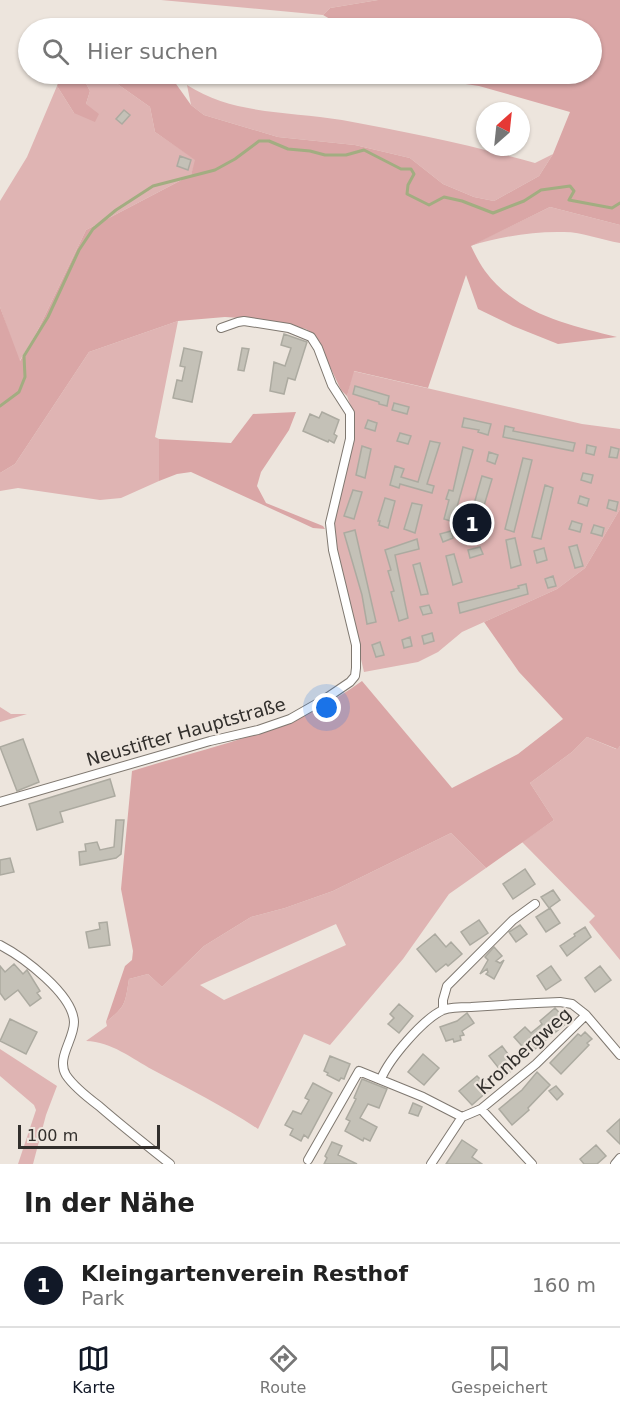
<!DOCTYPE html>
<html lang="de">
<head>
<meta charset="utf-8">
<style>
	:root { --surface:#fff; --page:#f6f6f6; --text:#222; --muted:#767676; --line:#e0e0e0; --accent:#111827 }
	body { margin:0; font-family:"DejaVu Sans",sans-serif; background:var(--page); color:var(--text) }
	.compass { position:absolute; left:476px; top:102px; width:54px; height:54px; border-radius:50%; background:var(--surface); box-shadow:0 2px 4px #0004; rotate:27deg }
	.scale { position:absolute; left:18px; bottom:15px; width:142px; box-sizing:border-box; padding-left:6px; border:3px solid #322f2c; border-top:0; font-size:16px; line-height:21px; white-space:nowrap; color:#322f2c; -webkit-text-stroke:4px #ede5dd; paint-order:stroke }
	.you { position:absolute; left:327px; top:708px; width:21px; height:21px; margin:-15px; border:4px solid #fff; border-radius:50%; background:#1a73e8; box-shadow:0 0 0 9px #1a73e833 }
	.badge { display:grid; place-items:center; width:39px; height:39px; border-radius:50%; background:var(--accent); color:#fff; font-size:20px; font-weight:700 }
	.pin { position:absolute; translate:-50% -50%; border:3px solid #fff; box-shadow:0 2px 6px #0006 }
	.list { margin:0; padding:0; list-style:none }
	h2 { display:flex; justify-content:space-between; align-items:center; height:78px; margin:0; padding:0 24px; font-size:26px }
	h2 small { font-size:20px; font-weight:400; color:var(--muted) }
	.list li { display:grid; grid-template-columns:39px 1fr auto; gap:18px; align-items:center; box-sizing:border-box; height:84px; padding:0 24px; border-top:2px solid var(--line) }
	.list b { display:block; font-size:22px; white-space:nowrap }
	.list p { margin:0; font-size:20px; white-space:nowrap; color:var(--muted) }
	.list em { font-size:20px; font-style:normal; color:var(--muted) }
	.icon { flex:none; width:33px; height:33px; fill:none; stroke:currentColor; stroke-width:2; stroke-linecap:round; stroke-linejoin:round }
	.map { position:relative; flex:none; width:620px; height:1164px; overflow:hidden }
	.search { position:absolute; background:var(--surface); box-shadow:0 2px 4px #0004; left:18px; right:18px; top:18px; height:66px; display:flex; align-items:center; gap:15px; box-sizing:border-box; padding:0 21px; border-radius:33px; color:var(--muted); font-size:22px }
	.sheet { height:162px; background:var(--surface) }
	nav { display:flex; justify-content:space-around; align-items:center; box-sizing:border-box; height:84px; border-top:2px solid var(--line); background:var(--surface); font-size:16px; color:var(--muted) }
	nav a { display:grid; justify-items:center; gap:3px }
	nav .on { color:var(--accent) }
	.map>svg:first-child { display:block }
	.green { fill:#dfb4b3; fill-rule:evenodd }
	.forest { fill:#daa6a6 }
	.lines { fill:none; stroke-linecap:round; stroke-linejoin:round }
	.stream { stroke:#a2ad81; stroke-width:3 }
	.building { fill:#c4c1b7; stroke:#acaaa0; stroke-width:1.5 }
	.street-casing { stroke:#7f7870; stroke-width:10 }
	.street { stroke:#fff; stroke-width:8 }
	.labels { text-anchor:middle; stroke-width:4.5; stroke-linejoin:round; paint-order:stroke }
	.street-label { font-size:18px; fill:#322f2c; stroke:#ede5dd }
</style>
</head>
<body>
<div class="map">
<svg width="620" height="1164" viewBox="0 0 620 1164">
	<rect width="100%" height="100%" fill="#ede5dd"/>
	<path class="green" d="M161,0H378L330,8L323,15Z
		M81,74H111L116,83L150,107L155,132L196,160L191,175L86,230L36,334L19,362L0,307V201L27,157L57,86L74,113L86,104L90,91Z
		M187,85C233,115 289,111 342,120C407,132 471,145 535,163L553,154L539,176L494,201L474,197L443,184L410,158L355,145L278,137L204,115L191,105Z
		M550,207L620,225V243C602,240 582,232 564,232C533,231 500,237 470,246Z
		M178,321L155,437L159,439V481L121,498L100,500L18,488L0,491V473L15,464L89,352Z
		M353,371L582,424L620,429V509L585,568L557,589L462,632L438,652L418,662L364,672L335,548L333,516L354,434V415L347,396Z
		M0,707L11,714H27L0,722Z
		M587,737L616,749L620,746V960L589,922L595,916L522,842L554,820L530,783L572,752Z
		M451,833L486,868L449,894L403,959L330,1045L304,1034L258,1129C225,1107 189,1089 153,1070C131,1058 112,1042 86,1041L107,1026L106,1022C126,1006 125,1004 129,979L148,974L162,987L204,946L251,917L285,908L333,891ZM336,924L346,945L224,1000L200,985Z
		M0,1049L57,1086L46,1115L33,1164H18L36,1110L34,1105L0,1076Z"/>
	<path class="forest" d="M378,0H620V225L550,207L471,246C475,254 479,263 485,271C517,314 568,325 617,337L558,344L513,326L478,309L466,275L428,388L354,371L347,396L341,390L315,335L306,329L256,319L225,317L178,321L89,352L15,464L0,473V307L20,361L36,334L86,230L191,175L195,160L155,132L150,107L116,83L111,74H169L191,105L204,115L278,137L355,145L410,158L443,184L474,197L494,201L539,176L553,154L570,112L479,86L398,74H592V28H346L323,15L330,8Z
		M61,74H81L90,91L86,104L99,114L95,122L74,113L57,86Z
		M296,412L289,430L261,472L257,486L266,503L323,526L325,529L313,528L298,521L191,472L177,474L159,481V439L231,443L253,414Z
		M620,509V746L617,749L587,737L572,752L530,783L554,820L486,868L451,833L333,891L285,908L251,917L204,946L162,987L148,974L129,979C125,1004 126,1006 106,1022L125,966L132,960L133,951L121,889L132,771C211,746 294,731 362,681L452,788L518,754L563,719L519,672L484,622L557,589L585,568Z"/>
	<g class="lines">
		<path class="stream" d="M0,406L19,392L25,377L24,356L48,317L79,250L93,229L116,210L153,186L215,170L235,159L259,141H269L288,149L310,151L325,155H346L364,150L401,169H411L414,174L408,185L407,194L429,205L444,197L462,201L493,213L524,201L541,190L570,186L574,191L569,200L612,208L620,203"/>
	</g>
	<path class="building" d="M124,110L130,115L122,124L116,119Z
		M180,156L191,160L188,170L177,166Z
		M284,334L307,342L295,380L288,378L284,394L270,391L274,362L285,366L291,348L281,345Z
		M184,348L202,352L192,402L173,398L177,380L182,381L185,367L180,366Z
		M242,348L249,349L244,371L238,370Z
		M355,386L389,396L387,406L379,404V402L353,394Z
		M394,403L409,407L407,414L392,410Z
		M322,412L339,420L334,434L337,436L334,443L329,440L328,442L303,431L310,414L319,418Z
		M464,418L491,424L488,435L478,432L479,430L462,427Z
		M368,420L377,423L375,431L365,428Z
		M505,426L514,428L513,431L575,443L573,451L503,437Z
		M400,433L411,436L408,444L397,441Z
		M430,441L440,443L427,484L434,486L432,493L400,484L399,488L390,485L395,466L404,469L401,477L418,482Z
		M587,445L596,447L594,455L586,453Z
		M362,446L371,449L365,478L356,475Z
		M463,447L473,450L455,514L470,518L482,476L492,479L477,529L444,519L449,500L446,499L449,490L453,491Z
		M611,447L619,449L617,458L609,457Z
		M489,452L498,455L495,464L487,461Z
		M523,458L532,460L514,532L505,529Z
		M583,473L593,475L591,483L581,480Z
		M545,485L553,488L541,539L532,537Z
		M353,490L362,492L354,519L344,516Z
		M580,496L589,499L587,506L578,503Z
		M385,498L395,501L388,528L379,525L380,521H378Z
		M609,500L618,502L616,511L607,508Z
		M412,503L422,505L415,533L404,529Z
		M572,521L582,524L580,532L569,529Z
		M594,525L604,528L602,536L591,533Z
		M355,530L376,622L367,624L362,595L344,533Z
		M451,531L453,538L443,542L440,534Z
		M515,538L521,565L511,568L506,540Z
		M417,539L419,549L395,555L408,618L399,621L391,592L394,591L388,571L391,570L385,550Z
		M577,545L583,566L575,568L569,547Z
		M480,547L483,554L470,558L468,550Z
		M544,548L547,560L537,563L534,551Z
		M454,554L462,582L453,585L446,556Z
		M420,563L428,594L421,595L413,565Z
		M553,576L556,586L548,588L545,579Z
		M526,584L528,594L460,613L458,603L519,588L518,586Z
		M429,605L432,613L423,615L420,607Z
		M432,633L434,641L424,644L422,636Z
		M410,637L412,646L404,648L402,640Z
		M380,642L384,655L376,657L372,645Z
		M23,739L39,782L17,791L0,747Z
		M110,779L115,796L60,812L63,822L37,830L29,804Z
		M116,820H124L121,854L116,858L80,865L79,852L86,851L85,844L97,842L100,850L114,847Z
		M10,858L14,872L0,875V860Z
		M525,869L535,884L513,899L503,884Z
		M553,890L560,900L549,908L541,897Z
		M550,908L560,923L546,932L536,917Z
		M479,920L488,933L470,945L461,932Z
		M107,922L110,945L89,948L86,932L100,929L99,923Z
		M520,925L527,934L516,942L509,932Z
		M585,927L591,937L567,956L560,946L575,936L574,934Z
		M435,934L446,947L451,942L462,954L448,966L446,964L436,972L417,949Z
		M494,947L502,956L496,961L500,963L504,960L494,979L486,974L488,972L487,969L480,974L488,960L485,957Z
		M14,964L23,974L27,970L40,991L37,993L41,998L30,1006L18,990L5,1000L0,993V966L5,972Z
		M551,966L561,980L546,990L537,976Z
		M600,966L611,980L595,992L585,978Z
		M399,1004L413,1016L399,1033L388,1024L394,1018L390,1014Z
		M555,1008L568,1022L529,1054L514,1037L525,1027L531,1033L542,1024L540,1021Z
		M467,1013L474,1023L462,1031L464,1035L460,1036L461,1040L454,1042L453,1039L446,1041L440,1027L457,1021Z
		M10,1019L37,1032L26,1054L0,1041Z
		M585,1032L592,1039L587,1043L589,1045L561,1074L550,1063L578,1034L581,1036Z
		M502,1046L517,1066L505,1076L489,1056Z
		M423,1054L439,1068L424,1085L408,1072Z
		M330,1056L350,1064L344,1079L341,1078L339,1081L327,1075L328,1073L324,1071Z
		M537,1072L550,1085L528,1108L529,1110L512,1125L499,1109L522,1090Z
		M477,1076L490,1089L472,1105L459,1091Z
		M362,1079L387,1089L379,1108L368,1104L360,1118L377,1127L370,1141L364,1138L363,1141L345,1131L350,1121L346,1119L356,1099L354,1098Z
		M313,1083L332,1093L308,1138L304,1135L301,1141L290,1135L293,1129L285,1125L293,1111L301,1114L309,1100L305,1098Z
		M556,1086L563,1094L557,1100L549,1091Z
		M413,1103L422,1107L418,1116L409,1113Z
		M620,1119V1144L607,1131Z
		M462,1140L477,1150L472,1157L482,1164H446Z
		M332,1142L342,1146L338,1155L357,1164H324L327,1158L325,1156Z
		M596,1145L606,1156L597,1164H584L580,1159Z"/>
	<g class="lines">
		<g class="street-casing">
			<path id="street" d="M0,802L210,741L258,730L290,719L325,699L350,682L355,676L356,668V645L333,550L330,523L350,439V413L332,385L318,348L311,337L289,328L244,321L238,322L221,328
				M0,945C23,957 73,994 74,1022C74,1040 56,1058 66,1075C74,1087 87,1097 99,1106C122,1126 146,1145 170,1164
				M443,1010V1000L447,986L513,920L535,904
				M381,1079C389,1059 423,1019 443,1010C451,1007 462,1007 471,1007C500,1005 530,1003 560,1002L572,1004L586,1015
				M481,1109L532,1164
				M308,1160L359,1071L423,1097L462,1117
				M431,1164L462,1117L481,1109L536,1064L586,1015L620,1055
				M615,1164L620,1158"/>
		</g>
		<use href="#street" class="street"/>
	</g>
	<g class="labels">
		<g class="street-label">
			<text transform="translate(186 732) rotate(-16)" y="6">Neustifter Hauptstraße</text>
			<text transform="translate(524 1051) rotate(-42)" y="6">Kronbergweg</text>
		</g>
	</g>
</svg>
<svg class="compass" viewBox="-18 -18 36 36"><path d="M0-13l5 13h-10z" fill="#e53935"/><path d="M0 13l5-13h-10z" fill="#767676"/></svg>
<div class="scale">100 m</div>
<div class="you"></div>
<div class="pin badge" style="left:472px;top:523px">1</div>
<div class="search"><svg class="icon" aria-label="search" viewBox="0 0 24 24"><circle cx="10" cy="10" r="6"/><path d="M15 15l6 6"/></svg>Hier suchen</div>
</div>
<section class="sheet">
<h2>In der Nähe<small></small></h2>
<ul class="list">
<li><span class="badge">1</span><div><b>Kleingartenverein Resthof</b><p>Park</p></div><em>160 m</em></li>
</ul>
</section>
<nav>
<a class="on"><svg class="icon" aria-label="map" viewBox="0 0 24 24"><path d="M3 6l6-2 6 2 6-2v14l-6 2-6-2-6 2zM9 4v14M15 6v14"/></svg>Karte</a>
<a><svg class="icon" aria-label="directions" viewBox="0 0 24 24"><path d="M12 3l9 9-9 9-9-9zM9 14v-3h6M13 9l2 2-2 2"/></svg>Route</a>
<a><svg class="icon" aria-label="saved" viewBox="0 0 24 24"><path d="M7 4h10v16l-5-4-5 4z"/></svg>Gespeichert</a>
</nav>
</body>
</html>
